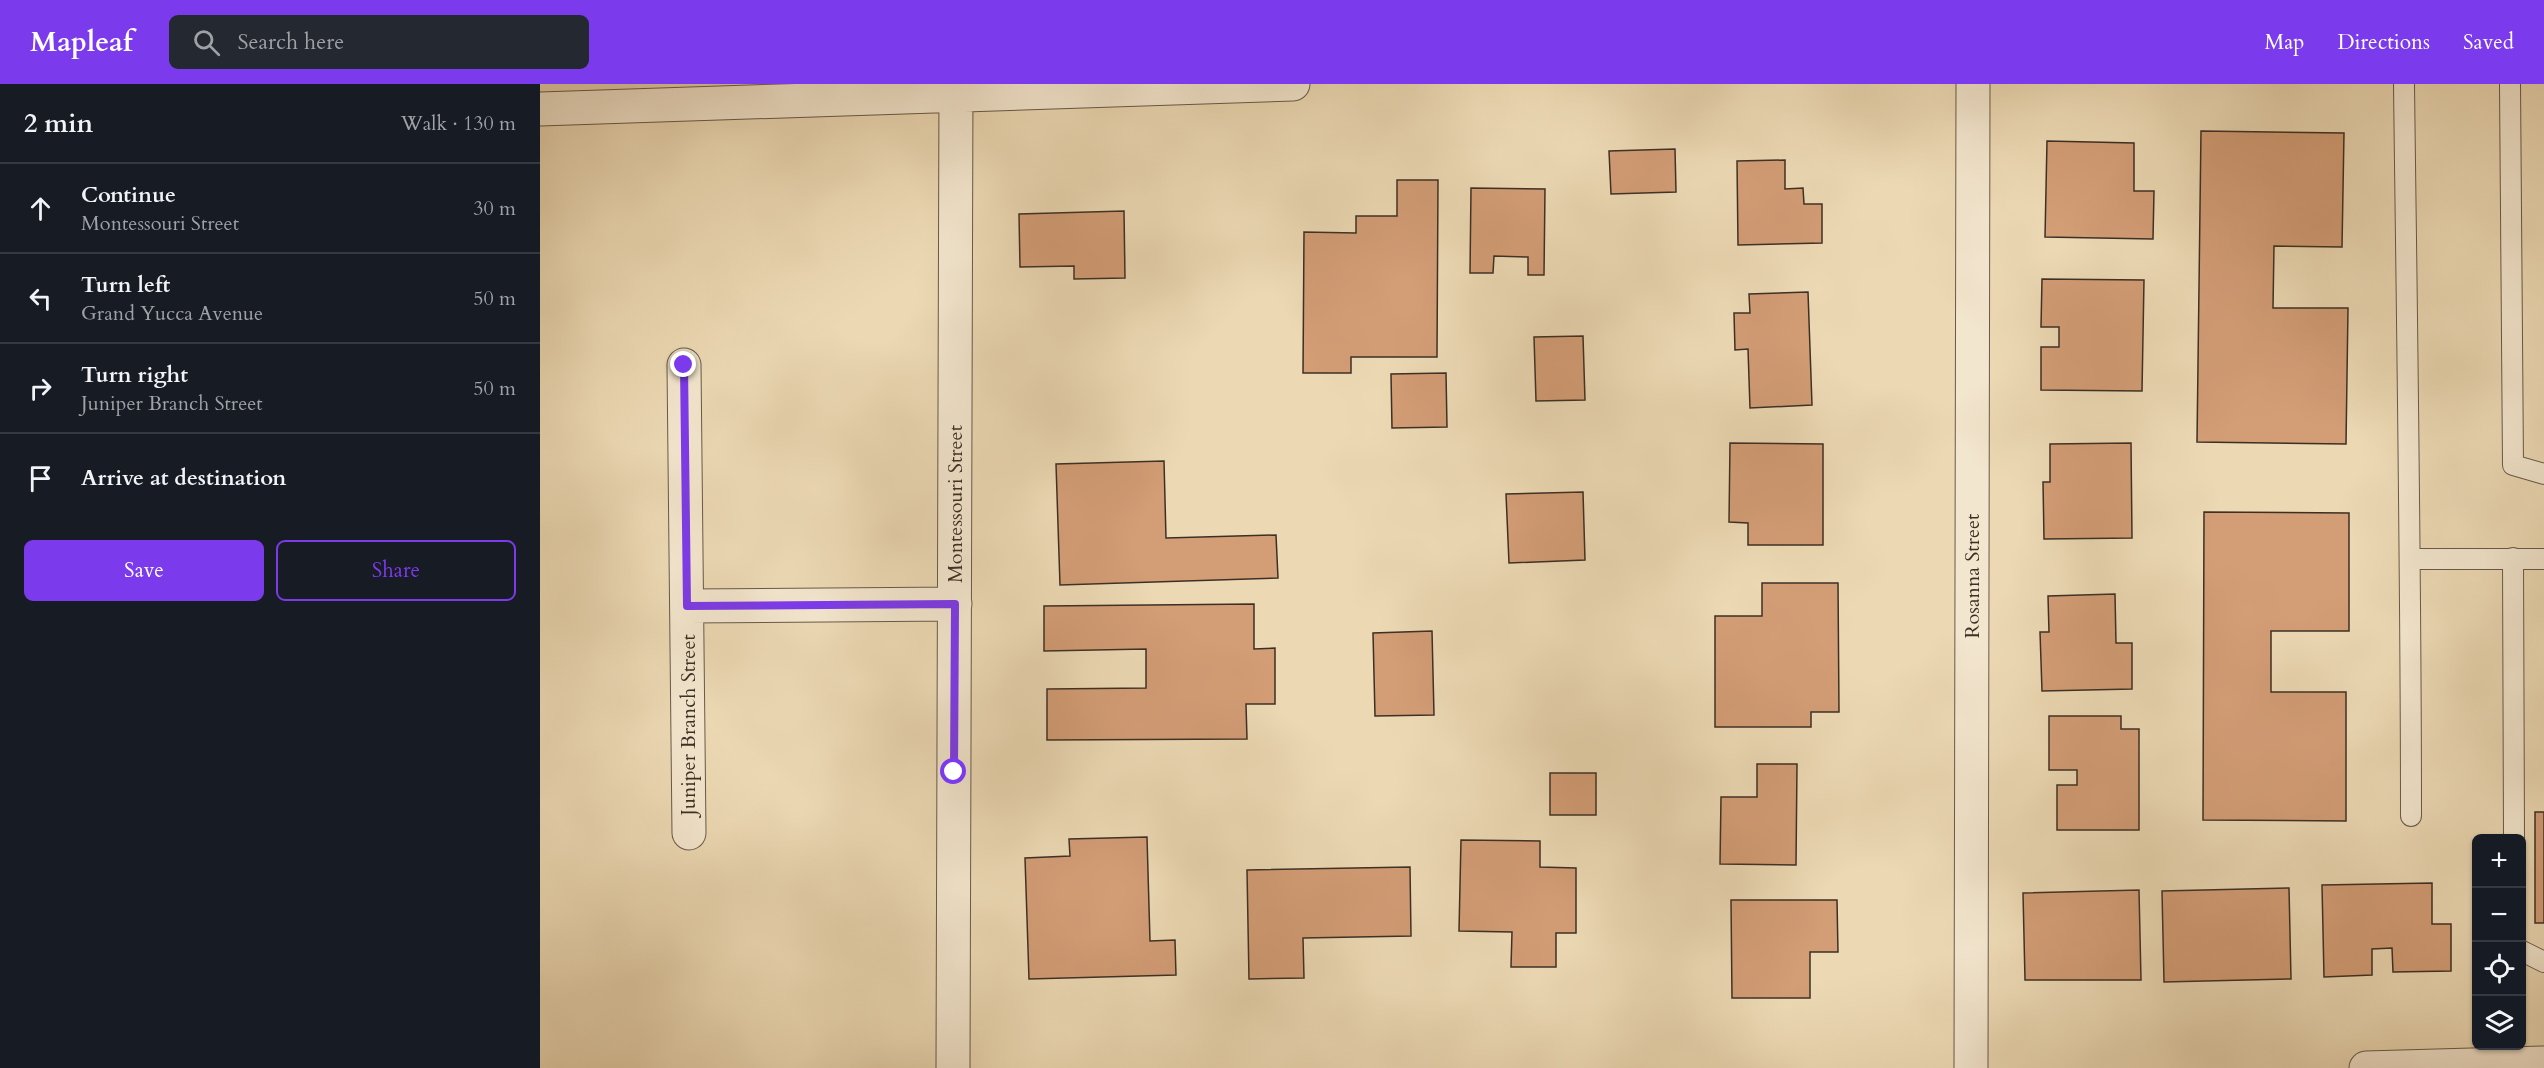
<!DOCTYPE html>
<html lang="en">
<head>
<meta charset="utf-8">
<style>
	:root { --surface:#171b24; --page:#242831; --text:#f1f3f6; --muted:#9ea1a6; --line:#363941; --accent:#7c3aed }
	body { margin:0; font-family:Cardo,serif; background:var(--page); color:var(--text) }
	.controls { position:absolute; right:18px; bottom:18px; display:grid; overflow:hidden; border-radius:9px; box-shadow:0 2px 4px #0004 }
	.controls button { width:54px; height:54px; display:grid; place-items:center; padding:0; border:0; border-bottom:2px solid var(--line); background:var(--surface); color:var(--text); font:30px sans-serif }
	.stop { position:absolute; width:18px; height:18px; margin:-14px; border:4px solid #7c3aed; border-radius:50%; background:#fff }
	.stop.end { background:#7c3aed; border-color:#fff; box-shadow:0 2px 6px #0008 }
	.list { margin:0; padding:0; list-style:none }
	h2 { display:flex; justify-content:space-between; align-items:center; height:78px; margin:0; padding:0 24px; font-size:26px }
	h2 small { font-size:20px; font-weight:400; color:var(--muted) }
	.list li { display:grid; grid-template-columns:39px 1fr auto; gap:18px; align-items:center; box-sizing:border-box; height:90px; padding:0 24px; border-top:2px solid var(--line) }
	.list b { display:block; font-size:22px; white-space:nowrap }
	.list p { margin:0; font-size:20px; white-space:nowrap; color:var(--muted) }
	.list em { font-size:20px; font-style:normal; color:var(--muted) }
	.actions { display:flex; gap:12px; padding:18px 24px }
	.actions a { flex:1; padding:14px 0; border:2px solid var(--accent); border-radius:9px; text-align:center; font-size:21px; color:var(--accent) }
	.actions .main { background:var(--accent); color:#fff }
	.icon { flex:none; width:33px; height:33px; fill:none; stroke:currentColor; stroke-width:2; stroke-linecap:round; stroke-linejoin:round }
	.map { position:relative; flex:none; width:2004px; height:984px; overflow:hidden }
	header { display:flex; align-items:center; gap:36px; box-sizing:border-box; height:84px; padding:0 30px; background:var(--accent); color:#fff }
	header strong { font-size:28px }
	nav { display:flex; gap:33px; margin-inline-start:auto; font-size:21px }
	.search { width:420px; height:54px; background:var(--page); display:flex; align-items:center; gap:15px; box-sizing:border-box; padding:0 21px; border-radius:9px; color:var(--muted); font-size:22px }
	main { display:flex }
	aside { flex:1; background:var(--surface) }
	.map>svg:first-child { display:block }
	.building { fill:#d39d76; stroke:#3c3025; stroke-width:1.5 }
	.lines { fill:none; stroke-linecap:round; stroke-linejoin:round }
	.lane-casing { stroke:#685a49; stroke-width:22 }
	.street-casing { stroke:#685a49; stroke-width:35 }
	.lane { stroke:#f3e6ce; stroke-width:20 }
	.street { stroke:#f3e6ce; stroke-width:33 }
	.route { stroke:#7c3aed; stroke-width:8 }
	.labels { text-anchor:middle; stroke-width:6; stroke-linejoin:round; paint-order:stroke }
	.street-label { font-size:20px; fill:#3c3025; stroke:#f3e6ce }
</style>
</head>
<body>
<header>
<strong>Mapleaf</strong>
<div class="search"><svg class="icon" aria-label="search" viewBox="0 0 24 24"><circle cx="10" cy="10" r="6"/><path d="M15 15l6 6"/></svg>Search here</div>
<nav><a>Map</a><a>Directions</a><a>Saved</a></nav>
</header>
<main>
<aside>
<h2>2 min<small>Walk · 130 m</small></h2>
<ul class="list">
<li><svg class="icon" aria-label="ahead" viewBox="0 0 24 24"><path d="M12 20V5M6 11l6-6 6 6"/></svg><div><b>Continue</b><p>Montessouri Street</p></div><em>30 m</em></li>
<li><svg class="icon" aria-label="left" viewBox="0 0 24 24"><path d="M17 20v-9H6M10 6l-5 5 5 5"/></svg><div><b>Turn left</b><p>Grand Yucca Avenue</p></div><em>50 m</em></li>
<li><svg class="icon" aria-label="right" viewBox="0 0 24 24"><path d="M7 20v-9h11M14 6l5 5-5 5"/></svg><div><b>Turn right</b><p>Juniper Branch Street</p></div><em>50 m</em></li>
<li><svg class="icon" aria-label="arrive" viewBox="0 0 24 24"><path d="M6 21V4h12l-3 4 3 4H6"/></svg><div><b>Arrive at destination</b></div></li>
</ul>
<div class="actions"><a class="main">Save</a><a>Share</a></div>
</aside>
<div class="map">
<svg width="2004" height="984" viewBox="0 0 2004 984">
	<rect width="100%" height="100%" fill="#ecd9b4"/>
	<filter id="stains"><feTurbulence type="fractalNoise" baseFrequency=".00333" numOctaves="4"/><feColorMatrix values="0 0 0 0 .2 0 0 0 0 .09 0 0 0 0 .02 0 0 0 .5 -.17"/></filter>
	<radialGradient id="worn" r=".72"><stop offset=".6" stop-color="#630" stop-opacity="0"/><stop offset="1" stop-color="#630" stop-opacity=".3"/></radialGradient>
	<path class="building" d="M1661,47L1804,49L1802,163L1734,162L1733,224H1808L1806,360L1657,358Z
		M1507,57L1594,59V107H1614L1613,155L1505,153Z
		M1135,65L1136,108L1071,110L1069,67Z
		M1245,76V105L1263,104L1264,120H1282V159L1198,161L1197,77Z
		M857,96H898L897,273H811V289H763L764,148L816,149V132H857Z
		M931,104L1005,105L1004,191H988V173L954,172L953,189H930Z
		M584,127L585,194L534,195V182L480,183L479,130Z
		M1502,195L1604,196L1602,307L1501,306V263H1519V243H1501Z
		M1268,208L1272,321L1210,324L1208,265L1195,266L1194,229H1210L1209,210Z
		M1043,252L1045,316L996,317L994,253Z
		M906,289L907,343L852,344L851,290Z
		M1190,359L1283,360V461H1208V439L1189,438Z
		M1591,359L1592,454L1504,455L1503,398H1510V360Z
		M624,377L626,454L736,451L738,494L520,501L516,380Z
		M1043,408L1045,476L969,479L966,410Z
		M1664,428L1809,429V547H1731V608H1806V737L1663,736Z
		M1222,499H1298L1299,628H1271V643H1175V532H1222Z
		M1575,510L1576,559H1592V605L1502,607L1500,548H1509L1508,512Z
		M714,520V565L735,564V620H706L707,655L507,656V605L606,604V565L504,567V522Z
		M892,547L894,631L835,632L833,549Z
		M1509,632H1581V645H1599V746H1517V701H1537V686H1509Z
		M1217,680H1257L1256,781L1180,780L1181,713H1217Z
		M1010,689H1056V731H1010Z
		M1995,728H2004V839H1995Z
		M607,753L610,857L635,856L636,891L489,895L485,774L530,772L529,755Z
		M921,756L1000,757V783L1036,784V849H1016V883H971L972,848L919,847Z
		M870,783L871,852L763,854L764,894L709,895L707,786Z
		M1892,799V840H1911V887L1853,888L1852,864L1832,865V891L1784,893L1782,801Z
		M1749,804L1751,895L1624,898L1622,807Z
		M1599,806L1601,896H1485L1483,809Z
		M1191,816H1297L1298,868H1270V914H1192Z"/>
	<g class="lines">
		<g class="lane-casing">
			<path id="lane" d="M1864,0C1867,244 1871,488 1871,732
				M1970,0L1973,381L2004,390
				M1973,474L1974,754
				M1871,475H2004
				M1982,867L2004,878"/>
		</g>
		<g class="street-casing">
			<path id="street" d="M0,25L753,0
				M144,281L149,749
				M147,522L415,520
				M413,984L416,0
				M1431,984L1433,0
				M1826,984L2004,979"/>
		</g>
		<use href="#lane" class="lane"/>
		<use href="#street" class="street"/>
	</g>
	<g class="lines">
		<path class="route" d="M144,281L147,522L415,520L414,688"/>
	</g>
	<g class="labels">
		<g class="street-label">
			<text transform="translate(415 420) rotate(-90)" y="7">Montessouri Street</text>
			<text transform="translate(1432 492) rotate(-90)" y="7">Rosanna Street</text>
			<text transform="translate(148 641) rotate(-90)" y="7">Juniper Branch Street</text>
		</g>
	</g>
	<rect width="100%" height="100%" filter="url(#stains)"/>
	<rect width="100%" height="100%" fill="url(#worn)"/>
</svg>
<div class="controls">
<button>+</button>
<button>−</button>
<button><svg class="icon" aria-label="locate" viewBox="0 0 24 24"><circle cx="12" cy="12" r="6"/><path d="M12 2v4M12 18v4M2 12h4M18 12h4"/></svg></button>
<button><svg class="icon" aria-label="layers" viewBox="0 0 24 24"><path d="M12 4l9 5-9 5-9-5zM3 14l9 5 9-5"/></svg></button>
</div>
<div class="stop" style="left:414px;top:688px"></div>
<div class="stop end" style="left:144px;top:281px"></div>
</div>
</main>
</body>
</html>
